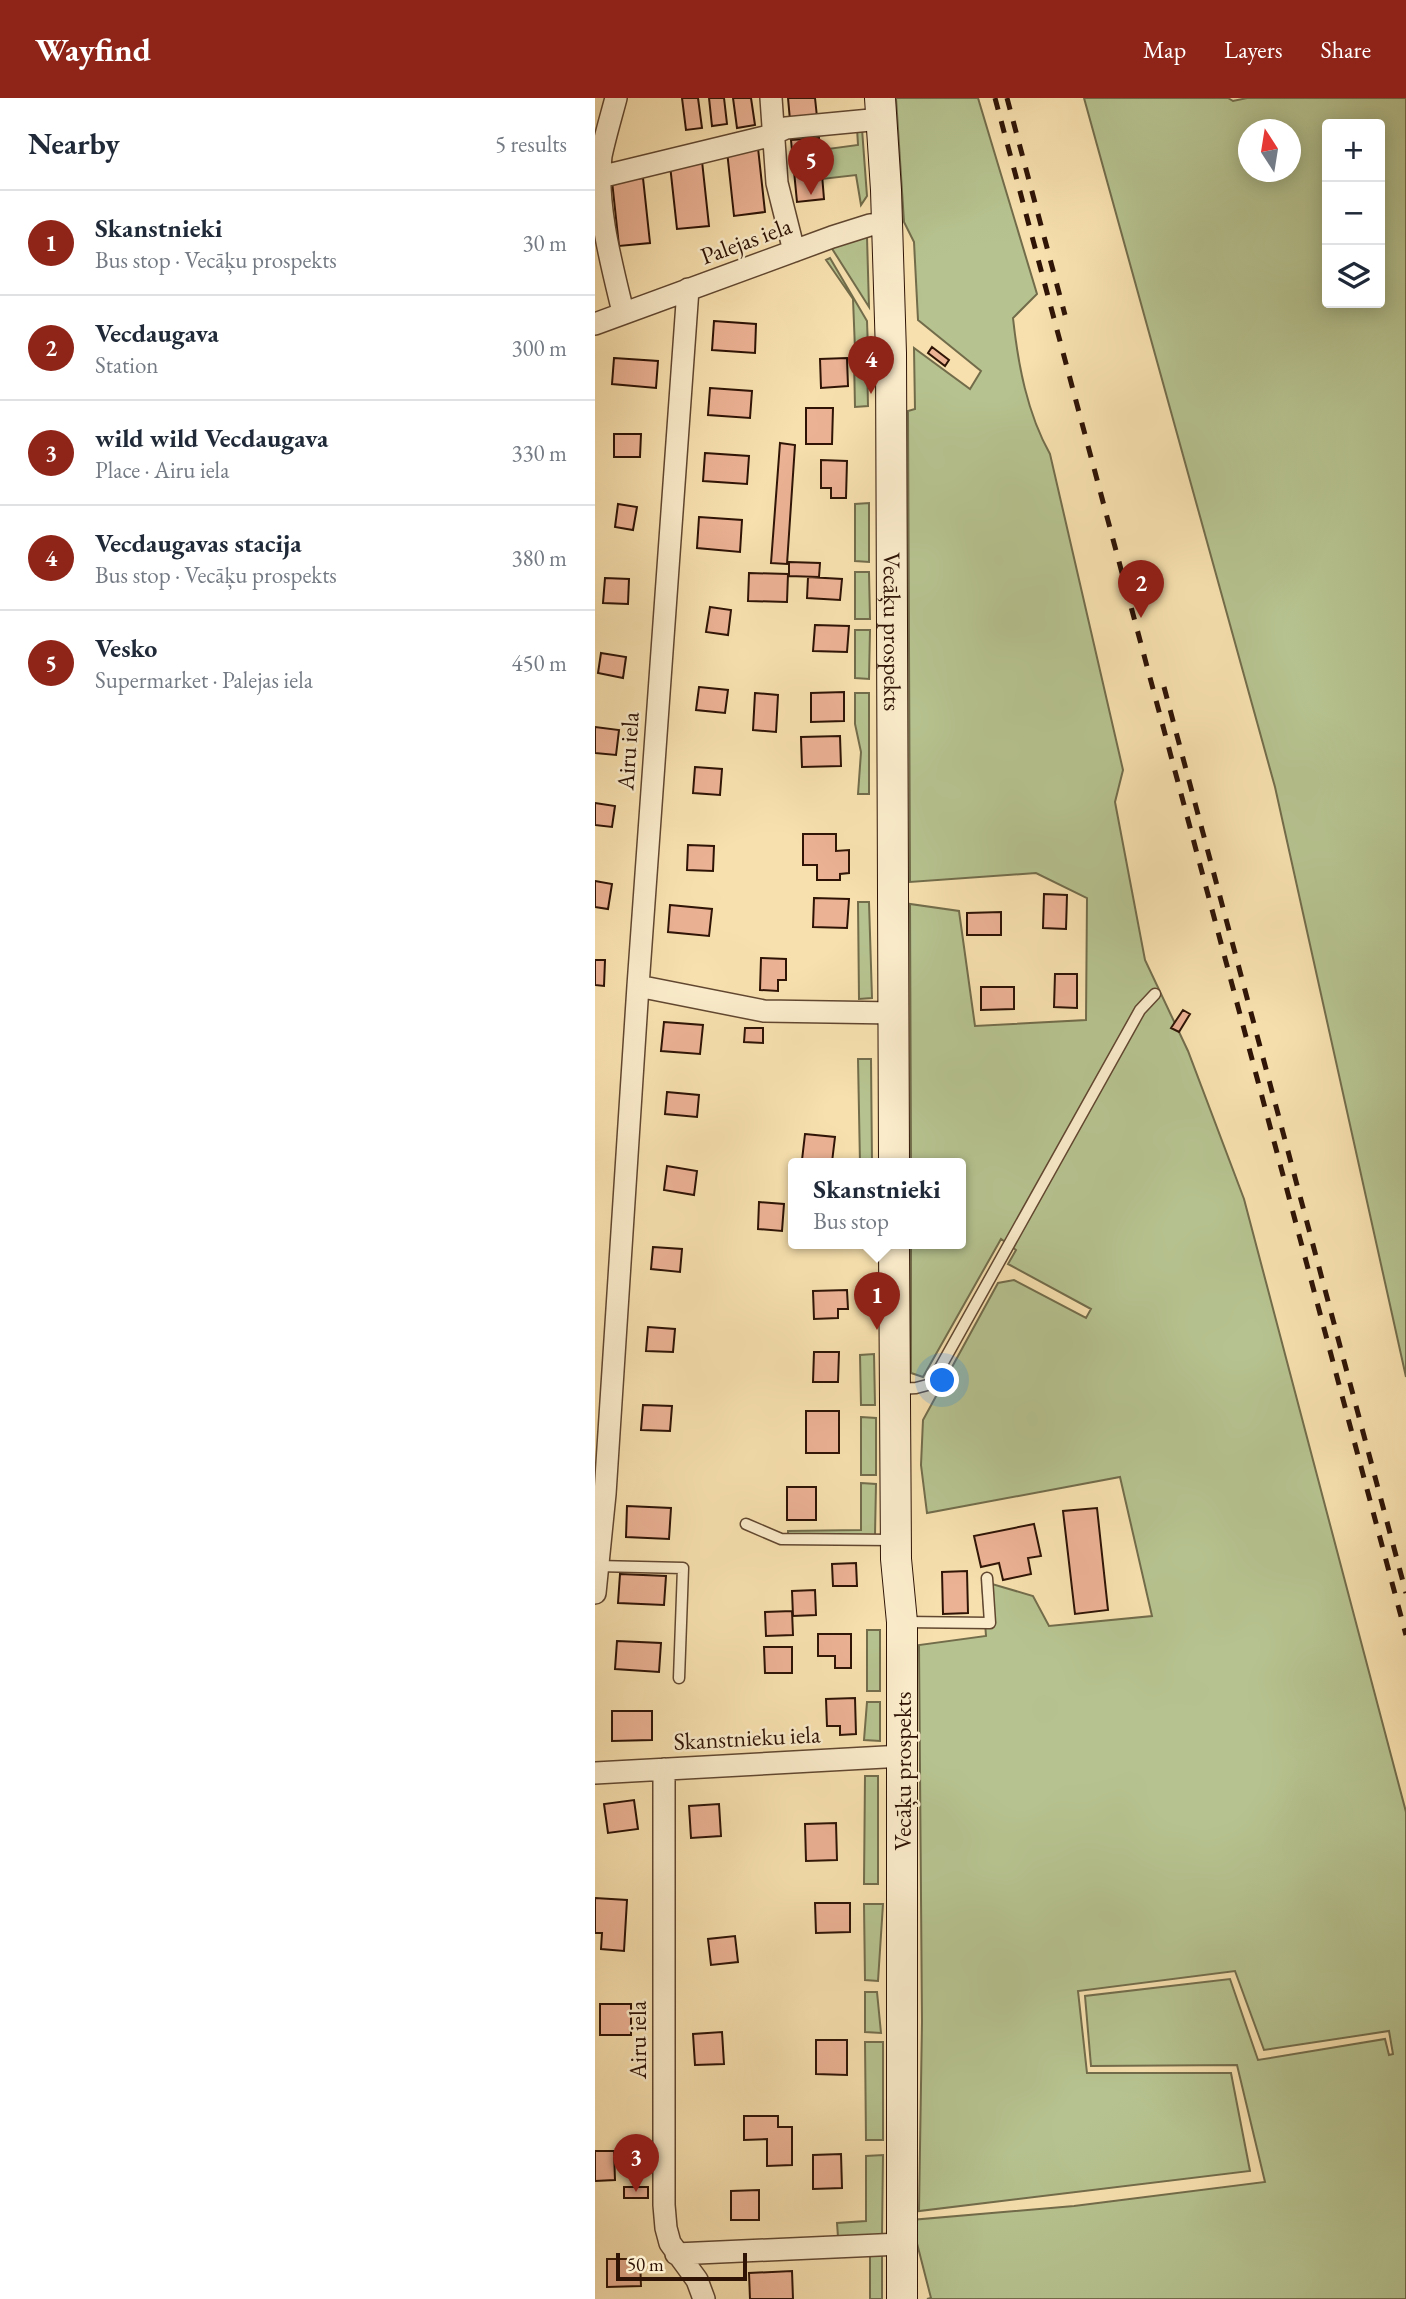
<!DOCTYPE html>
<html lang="en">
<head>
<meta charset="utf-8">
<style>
	:root { --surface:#fff; --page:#f6f6f7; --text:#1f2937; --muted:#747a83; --line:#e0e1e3; --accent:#8f2418 }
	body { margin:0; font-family:"EB Garamond",serif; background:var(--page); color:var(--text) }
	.controls { position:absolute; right:21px; top:21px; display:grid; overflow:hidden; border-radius:7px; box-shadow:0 4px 18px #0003 }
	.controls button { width:63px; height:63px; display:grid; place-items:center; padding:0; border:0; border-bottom:2px solid var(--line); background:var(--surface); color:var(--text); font:35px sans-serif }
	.compass { position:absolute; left:643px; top:21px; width:63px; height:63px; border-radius:50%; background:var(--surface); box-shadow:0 4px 18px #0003; rotate:348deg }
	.scale { position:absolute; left:21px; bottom:18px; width:131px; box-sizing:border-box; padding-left:7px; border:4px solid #2f1406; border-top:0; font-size:19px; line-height:24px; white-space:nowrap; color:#2f1406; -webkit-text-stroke:5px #faebca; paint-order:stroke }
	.you { position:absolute; left:348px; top:1283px; width:24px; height:24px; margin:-18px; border:5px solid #fff; border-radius:50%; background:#1a73e8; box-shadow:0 0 0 10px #1a73e833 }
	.badge { display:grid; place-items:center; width:46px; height:46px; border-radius:50%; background:var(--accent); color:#fff; font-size:23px; font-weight:700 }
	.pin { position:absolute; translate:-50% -58px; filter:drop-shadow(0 2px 4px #0008) }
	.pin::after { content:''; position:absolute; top:37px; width:24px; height:21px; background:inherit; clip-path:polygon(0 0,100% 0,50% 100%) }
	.popup { position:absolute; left:193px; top:1060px; width:178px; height:91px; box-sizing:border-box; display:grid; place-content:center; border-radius:7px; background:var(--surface); filter:drop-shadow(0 2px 5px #0005); font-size:23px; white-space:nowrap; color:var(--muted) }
	.popup b { font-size:26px; color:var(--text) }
	.popup::after { content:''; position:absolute; left:50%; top:100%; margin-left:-14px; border:14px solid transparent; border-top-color:var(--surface) }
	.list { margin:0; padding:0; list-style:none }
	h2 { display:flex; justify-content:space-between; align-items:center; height:91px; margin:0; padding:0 28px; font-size:30px }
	h2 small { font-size:23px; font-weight:400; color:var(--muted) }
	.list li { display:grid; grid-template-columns:46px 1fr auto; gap:21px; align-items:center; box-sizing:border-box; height:105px; padding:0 28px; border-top:2px solid var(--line) }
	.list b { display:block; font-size:26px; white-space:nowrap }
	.list p { margin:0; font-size:23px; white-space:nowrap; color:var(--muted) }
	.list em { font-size:23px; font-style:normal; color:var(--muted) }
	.icon { flex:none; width:38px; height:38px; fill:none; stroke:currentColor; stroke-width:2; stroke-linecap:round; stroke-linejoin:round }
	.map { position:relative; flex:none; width:811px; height:2201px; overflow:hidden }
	header { display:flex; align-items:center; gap:42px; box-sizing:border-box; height:98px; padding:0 35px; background:var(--accent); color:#fff }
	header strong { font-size:33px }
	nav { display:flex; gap:38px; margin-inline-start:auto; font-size:24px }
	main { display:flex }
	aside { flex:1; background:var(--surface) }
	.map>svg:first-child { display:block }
	.green { fill:#b6c390; stroke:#726c4b; stroke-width:2; fill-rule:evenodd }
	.building { fill:#ecb294; stroke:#2f1406; stroke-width:2 }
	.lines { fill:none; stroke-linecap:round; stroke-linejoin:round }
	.service-casing { stroke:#614730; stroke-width:13 }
	.minor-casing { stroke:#614730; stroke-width:24 }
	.secondary-casing { stroke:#2f1406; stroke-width:32 }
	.service { stroke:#faebca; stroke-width:10 }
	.minor { stroke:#faebca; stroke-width:21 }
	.secondary { stroke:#faebca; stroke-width:30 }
	.rail { stroke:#2f1406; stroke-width:5; stroke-dasharray:12 12; stroke-linecap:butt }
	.labels { text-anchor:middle; stroke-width:5; stroke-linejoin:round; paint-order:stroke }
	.street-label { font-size:24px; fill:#2f1406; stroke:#faebca }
</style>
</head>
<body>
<header>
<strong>Wayfind</strong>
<nav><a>Map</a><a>Layers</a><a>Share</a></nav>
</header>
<main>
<aside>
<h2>Nearby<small>5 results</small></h2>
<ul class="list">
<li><span class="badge">1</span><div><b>Skanstnieki</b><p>Bus stop · Vecāķu prospekts</p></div><em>30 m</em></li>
<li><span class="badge">2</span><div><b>Vecdaugava</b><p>Station</p></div><em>300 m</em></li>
<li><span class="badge">3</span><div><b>wild wild Vecdaugava</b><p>Place · Airu iela</p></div><em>330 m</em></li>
<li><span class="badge">4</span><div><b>Vecdaugavas stacija</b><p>Bus stop · Vecāķu prospekts</p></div><em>380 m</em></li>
<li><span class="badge">5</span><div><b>Vesko</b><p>Supermarket · Palejas iela</p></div><em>450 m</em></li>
</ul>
</aside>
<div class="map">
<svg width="811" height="2201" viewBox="0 0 811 2201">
	<rect width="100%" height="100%" fill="#f7e0ae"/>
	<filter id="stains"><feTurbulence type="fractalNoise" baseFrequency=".00286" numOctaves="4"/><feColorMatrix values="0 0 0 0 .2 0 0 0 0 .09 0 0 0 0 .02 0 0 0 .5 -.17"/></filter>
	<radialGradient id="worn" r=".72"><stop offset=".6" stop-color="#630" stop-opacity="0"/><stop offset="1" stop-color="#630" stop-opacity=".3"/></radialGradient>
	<path class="green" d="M301,0H383L442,196L418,220C423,266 432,315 455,356L528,672L520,704L550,862L593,953L649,1101L811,1714V2201H332L336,2200L316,2122L479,2108L670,2084L642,1967L496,1968L490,1898L635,1881L663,1962L790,1941L794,1957L798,1956L794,1933L669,1952L640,1873L483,1893L492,1975H636L655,2073L324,2113L327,1924L324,1547L391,1538L387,1483L438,1498L454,1528L557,1518L525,1379L332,1415L326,1367L328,1322L403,1185L419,1182L491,1220L496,1211L413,1166L421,1152L406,1141L328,1279L316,1275V1146H366V1066H316L315,806L364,813L380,928L491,922L492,800L441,775L315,784L313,313L320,311L319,250L375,291L386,273L323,222L319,144L309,124Z
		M489,0H633L638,3L652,0H811V1279L680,689ZM785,26V205H732V26ZM654,32H696V74H654Z
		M262,30L267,31L272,98L266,107L261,77L227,81L225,52L263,47Z
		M272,139L274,209L236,149Z
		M235,160L272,223L273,251H260L258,201L231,162Z
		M259,260H272L273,308L260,309Z
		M274,405V464L260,463V406Z
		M260,474H274L275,521H260Z
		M260,532H275L274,581L260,580Z
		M260,595H274V696H263L266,654L260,626Z
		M263,804H274L277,900L264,901Z
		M263,961H276L277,1066H265Z
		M279,1256L280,1307H266L265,1257Z
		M266,1319L281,1320V1377H266Z
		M266,1385L281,1386L280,1437H193V1433L266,1432Z
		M272,1532H285V1593H272Z
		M272,1604H285V1643L269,1642Z
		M270,1678H283V1786H269Z
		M269,1806H288L283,1883L270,1882Z
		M270,1894H282L286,1935L270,1934Z
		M270,1944H288V2042H271Z
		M288,2057L287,2137L243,2139L242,2125L271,2123V2058Z
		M287,2155V2201H275V2156Z"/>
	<path class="building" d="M87,0H103L107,30L91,32Z
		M114,0H129L132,26L117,28Z
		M138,0H156L160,27L142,30Z
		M193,0H220L222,19L195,22Z
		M224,40L229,101L202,104L196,42Z
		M163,50L170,114L139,118L132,53Z
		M107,63L114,128L82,131L75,67Z
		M48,80L55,145L24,148L17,83Z
		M119,223L161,226L160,255L117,252Z
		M337,249L354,262L350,268L333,255Z
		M19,260L63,263L61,290L17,286Z
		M252,260L253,288L226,290L225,261Z
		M115,290L157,293L155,320L113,317Z
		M211,310H238L237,346H211Z
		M19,336H46L45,359H19Z
		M185,345L200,347L192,466L176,465Z
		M110,355L154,358L152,386L108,383Z
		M226,362L252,363L251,400H236V390H226Z
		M23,406L42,409L38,432L20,429Z
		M104,419L147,422L145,454L102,450Z
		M194,464L225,465L224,479L194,478Z
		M154,475L193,476L192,504L153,503Z
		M213,479L247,481L245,502L212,500Z
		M10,480L34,481L33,506L8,505Z
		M115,509L136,512L133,537L111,534Z
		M220,527L254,528L252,554L218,553Z
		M6,555L31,559L28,580L3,575Z
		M104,589L133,592L130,615L101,612Z
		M249,594V623L216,624V595Z
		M160,595L183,597L181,634L158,632Z
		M0,629L24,632L21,657L0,655Z
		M245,638L246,668L207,669L206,639Z
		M100,669L127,671L125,697L98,695Z
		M0,705L20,708L17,729L0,727Z
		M208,736H241V753L254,752V775L245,776V782H222V767H208Z
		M93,747L119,748L118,773L92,772Z
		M0,783L17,786L13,811L0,809Z
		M449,796L472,797L471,831L448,830Z
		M219,800L254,801L252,830L218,829Z
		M75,807L117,811L114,838L73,834Z
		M406,814V837H372V815Z
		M166,860L191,861V882H183V893L165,892Z
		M0,862H10L9,888L0,887Z
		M460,876H482V910L459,909Z
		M386,889H419V911L386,912Z
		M588,912L595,916L584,934L576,930Z
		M69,924L108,927L105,956L66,953Z
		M150,930H168V945L149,944Z
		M72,994L104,997L102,1019L70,1016Z
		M210,1036L240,1039L237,1064L207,1062Z
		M72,1068L102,1073L99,1097L69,1092Z
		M164,1104L189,1106L187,1133L163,1131Z
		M58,1149L87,1151L85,1174L56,1171Z
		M252,1192L253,1211H243V1220L219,1221L218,1193Z
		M53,1229L80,1231L78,1254L51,1253Z
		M219,1254H244L243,1284H218Z
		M48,1307L77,1308L75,1333L46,1332Z
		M211,1313H244V1355H211Z
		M192,1389H221V1422H192Z
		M32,1408L76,1410L74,1441L31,1439Z
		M502,1410L513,1512L480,1516L468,1413Z
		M439,1426L446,1458L433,1460L436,1476L408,1482L404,1465L386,1469L379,1438Z
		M261,1465L262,1488H238L237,1466Z
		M372,1473L373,1515L348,1516L347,1474Z
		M25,1476L71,1478L69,1507L23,1505Z
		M220,1492L221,1517L198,1518L197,1493Z
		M197,1513L198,1537L171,1538L170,1514Z
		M223,1536H256V1570H240V1558H223Z
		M22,1543L66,1545L64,1574L20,1571Z
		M169,1549H197V1575H170Z
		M260,1600L261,1636L245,1637V1628H232L231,1601Z
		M17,1613H57V1642L17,1643Z
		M39,1702L43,1731L13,1735L9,1706Z
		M124,1706L126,1738L96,1740L94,1708Z
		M241,1725L242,1762L211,1763L210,1726Z
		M0,1800L32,1802L29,1853L6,1851L7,1835H0Z
		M220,1805H255V1834L221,1835Z
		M140,1838L143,1864L116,1867L113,1841Z
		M5,1906H36V1937H5Z
		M127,1934L129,1966L100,1967L98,1936Z
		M221,1942H252V1977L221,1976Z
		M149,2018H183V2029H197V2067L172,2068V2041L149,2042Z
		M0,2053H19L20,2082L0,2083Z
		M246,2056L247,2090L218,2091V2057Z
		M29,2089H53V2100H29Z
		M164,2092V2122H136V2093Z
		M12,2161H45L46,2188L12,2189Z
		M197,2173L198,2201H155L154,2175Z"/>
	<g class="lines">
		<g class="service-casing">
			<path id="service" d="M303,1291L321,1290L336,1286L545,912L560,896
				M151,1426L186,1441L299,1442
				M2,1468L88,1470L84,1580
				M310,1524L395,1525L392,1480"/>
		</g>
		<g class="minor-casing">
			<path id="minor" d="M21,0C16,19 10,39 6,58C0,106 17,168 28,214
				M176,0L182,85L199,153
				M5,79L170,39L191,30L286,21
				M0,226L237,139L275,127L293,126
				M43,888L169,913L300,915
				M0,1495L10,1396L43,888L93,191
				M69,1671V2107L71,2130L75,2145L102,2182L109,2201
				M0,1675L308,1658
				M81,2156L306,2146"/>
		</g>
		<g class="secondary-casing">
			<g id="secondary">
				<path id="s1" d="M285,0L291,92L296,255L299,1066"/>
				<path d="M299,1146L301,1461L307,1524V2201"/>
			</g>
		</g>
		<use href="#service" class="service"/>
		<use href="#minor" class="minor"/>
		<use href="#secondary" class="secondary"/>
		<path class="rail" d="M400,0L811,1537
			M412,0L470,217
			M569,589L811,1495"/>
	</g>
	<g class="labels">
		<g class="street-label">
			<text transform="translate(151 143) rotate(-20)" y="8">Palejas iela</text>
			<text dy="8" stroke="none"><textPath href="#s1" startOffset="534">Vecāķu prospekts</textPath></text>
			<text transform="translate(33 653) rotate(-86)" y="8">Airu iela</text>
			<text transform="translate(152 1640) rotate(-3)" y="8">Skanstnieku iela</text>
			<text transform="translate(308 1673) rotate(-90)" y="8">Vecāķu prospekts</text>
			<text transform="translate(43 1942) rotate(-90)" y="8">Airu iela</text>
		</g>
	</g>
	<rect width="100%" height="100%" filter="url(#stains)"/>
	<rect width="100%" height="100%" fill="url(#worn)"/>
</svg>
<div class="controls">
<button>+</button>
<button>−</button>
<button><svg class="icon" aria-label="layers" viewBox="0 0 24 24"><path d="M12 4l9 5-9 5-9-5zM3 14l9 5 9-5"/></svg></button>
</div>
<svg class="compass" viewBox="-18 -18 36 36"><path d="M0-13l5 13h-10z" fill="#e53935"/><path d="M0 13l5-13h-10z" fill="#747a83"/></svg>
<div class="scale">50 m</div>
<div class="you"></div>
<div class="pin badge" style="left:282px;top:1232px">1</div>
<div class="popup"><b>Skanstnieki</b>Bus stop</div>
<div class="pin badge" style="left:546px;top:520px">2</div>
<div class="pin badge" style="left:41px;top:2094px">3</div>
<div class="pin badge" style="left:276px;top:296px">4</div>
<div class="pin badge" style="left:216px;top:97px">5</div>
</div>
</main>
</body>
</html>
